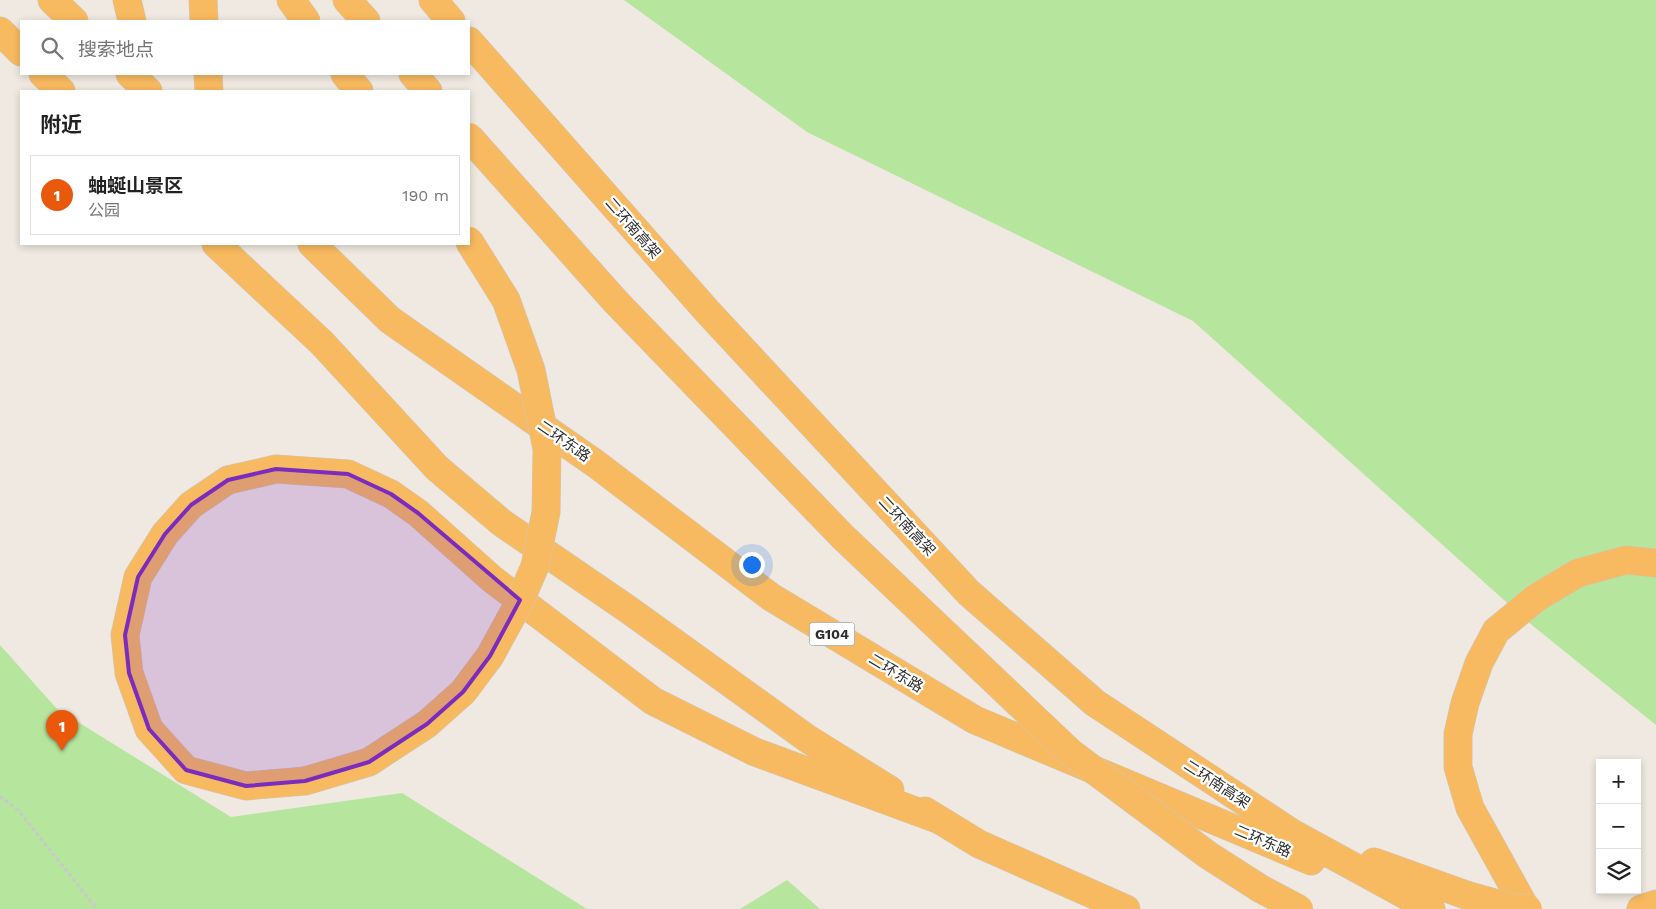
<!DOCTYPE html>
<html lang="zh">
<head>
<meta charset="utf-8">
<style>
	:root { --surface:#fff; --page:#f2f2f2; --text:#222; --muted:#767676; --line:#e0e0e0; --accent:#ea580c }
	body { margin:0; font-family:"Work Sans","Noto Sans SC",sans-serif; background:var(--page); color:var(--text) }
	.controls { position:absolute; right:15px; bottom:15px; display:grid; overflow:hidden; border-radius:0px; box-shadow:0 2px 8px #0003 }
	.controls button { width:45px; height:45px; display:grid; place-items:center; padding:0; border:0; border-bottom:1px solid var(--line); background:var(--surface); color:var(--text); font:25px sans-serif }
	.you { position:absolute; left:751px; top:564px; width:18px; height:18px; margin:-12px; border:4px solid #fff; border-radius:50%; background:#1a73e8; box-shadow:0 0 0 8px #1a73e833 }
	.badge { display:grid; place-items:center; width:32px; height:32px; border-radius:50%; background:var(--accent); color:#fff; font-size:16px; font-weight:700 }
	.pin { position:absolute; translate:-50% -41px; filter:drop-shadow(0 1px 2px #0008) }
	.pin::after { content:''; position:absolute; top:26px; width:18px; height:15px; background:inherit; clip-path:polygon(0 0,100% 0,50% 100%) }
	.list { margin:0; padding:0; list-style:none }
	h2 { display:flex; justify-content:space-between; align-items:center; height:65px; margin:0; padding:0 20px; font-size:21px }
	h2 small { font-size:16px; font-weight:400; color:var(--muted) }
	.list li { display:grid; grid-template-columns:32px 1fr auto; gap:15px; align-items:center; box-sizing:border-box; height:80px; margin:0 10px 10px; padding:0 10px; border:1px solid var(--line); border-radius:0px }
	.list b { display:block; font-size:19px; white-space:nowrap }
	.list p { margin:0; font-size:16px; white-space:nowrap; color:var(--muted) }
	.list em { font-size:16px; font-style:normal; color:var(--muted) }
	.icon { flex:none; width:28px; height:28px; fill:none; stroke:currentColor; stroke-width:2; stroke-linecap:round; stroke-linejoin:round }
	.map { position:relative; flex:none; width:1656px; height:909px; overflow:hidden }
	.search { position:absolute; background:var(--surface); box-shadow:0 2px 8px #0003; left:20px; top:20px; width:450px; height:55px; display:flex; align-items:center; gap:12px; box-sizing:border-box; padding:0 18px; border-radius:0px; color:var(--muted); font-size:19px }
	.panel { position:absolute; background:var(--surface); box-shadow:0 2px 8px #0003; left:20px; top:90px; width:450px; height:155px; border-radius:0px }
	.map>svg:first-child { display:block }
	.green { fill:#b6e59e }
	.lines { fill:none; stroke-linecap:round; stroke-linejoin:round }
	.trunk-casing { stroke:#c9c9c9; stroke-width:29 }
	.path { stroke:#c9c9c9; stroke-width:3; stroke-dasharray:4 2.5; stroke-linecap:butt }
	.trunk { stroke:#f8ba60; stroke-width:28 }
	.trunk-bridge-casing { stroke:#c9c9c9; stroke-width:29; stroke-linecap:butt }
	.trunk-bridge { stroke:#f8ba60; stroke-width:28 }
	.marked { fill:#7b2cbf; fill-opacity:0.2; stroke:#7b2cbf; stroke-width:4; stroke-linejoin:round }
	.labels { text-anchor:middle; stroke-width:4.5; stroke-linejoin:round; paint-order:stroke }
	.shield { fill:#fff; stroke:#6d6d6d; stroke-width:1 }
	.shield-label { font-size:14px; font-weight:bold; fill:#2e2e2e }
	.street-label { font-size:15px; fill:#2e2e2e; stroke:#fff }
</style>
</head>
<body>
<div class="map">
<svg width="1656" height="909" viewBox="0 0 1656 909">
	<rect width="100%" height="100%" fill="#efe9e1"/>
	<path class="green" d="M624,0H1656V725L1533,626L1193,321L807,132Z
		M0,645L57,709L231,817L402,793L587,909H0Z
		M787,880L820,909H740Z"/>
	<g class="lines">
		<g class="trunk-casing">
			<path id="trunk" d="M52,0L74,21
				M127,0L132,21
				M203,0L204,21
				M291,0L306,21
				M347,0L366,21
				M433,0L451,21
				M0,31L21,52
				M469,41L707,311L969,593L1095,703L1292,833L1431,909
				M43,74L61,91
				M130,74L148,91
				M208,74L209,91
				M345,74L359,91
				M413,74L428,91
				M216,244L322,343L437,468L502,523L629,610L808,739L890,790
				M312,244L390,320L596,464L771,597L975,720L1311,861
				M427,724L369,762L305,781L246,786L186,770L149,729L129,673L125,635L138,577L165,534L191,505L228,480L276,469L348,474L391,494L418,513L492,579L653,701L755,752L940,820
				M925,811L979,844L1126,909
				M1374,862L1466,895
				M1526,909L1470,808L1458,767V734L1465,703L1479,663L1496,631L1536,598L1578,573L1626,560L1656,563
				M1641,909L1656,904"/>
		</g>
		<path class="path" d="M0,796L18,810L97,909"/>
		<use href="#trunk" class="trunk"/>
		<g class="trunk-bridge-casing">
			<path id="trunk-bridge" d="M469,137L616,302L843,537L1071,753L1208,855L1261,889L1299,909
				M427,724L463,692L490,656L519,603L535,566L546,512L547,449L531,370L506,300L469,241
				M1466,895L1509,907L1528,909"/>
		</g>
		<use href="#trunk-bridge" class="trunk-bridge"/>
	</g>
	<path class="marked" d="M276,469L348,474L391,494L418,513L520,600L490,656L463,692L427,724L369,762L305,781L246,786L186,770L149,729L129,673L125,635L138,577L165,534L191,505L228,480Z"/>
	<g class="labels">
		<rect class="shield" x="809.5" y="622.5" width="45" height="23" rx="4"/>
		<g class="shield-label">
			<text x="832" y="639">G104</text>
		</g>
		<g class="street-label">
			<text transform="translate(633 228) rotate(49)" y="5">二环南高架</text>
			<text transform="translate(564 441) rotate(35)" y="5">二环东路</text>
			<text transform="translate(907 526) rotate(47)" y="5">二环南高架</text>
			<text transform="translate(896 673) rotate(31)" y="5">二环东路</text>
			<text transform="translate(1217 784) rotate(33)" y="5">二环南高架</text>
			<text transform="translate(1263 841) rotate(23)" y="5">二环东路</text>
		</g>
	</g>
</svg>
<div class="controls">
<button>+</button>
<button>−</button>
<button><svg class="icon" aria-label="layers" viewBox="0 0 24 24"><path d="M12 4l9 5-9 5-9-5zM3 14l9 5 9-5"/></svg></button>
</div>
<div class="you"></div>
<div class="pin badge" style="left:62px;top:751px">1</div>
<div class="search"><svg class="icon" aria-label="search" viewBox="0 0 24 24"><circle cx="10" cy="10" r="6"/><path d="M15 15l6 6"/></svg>搜索地点</div>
<section class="panel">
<h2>附近<small></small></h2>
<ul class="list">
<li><span class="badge">1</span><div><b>蚰蜒山景区</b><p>公园</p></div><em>190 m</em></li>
</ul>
</section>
</div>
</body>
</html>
